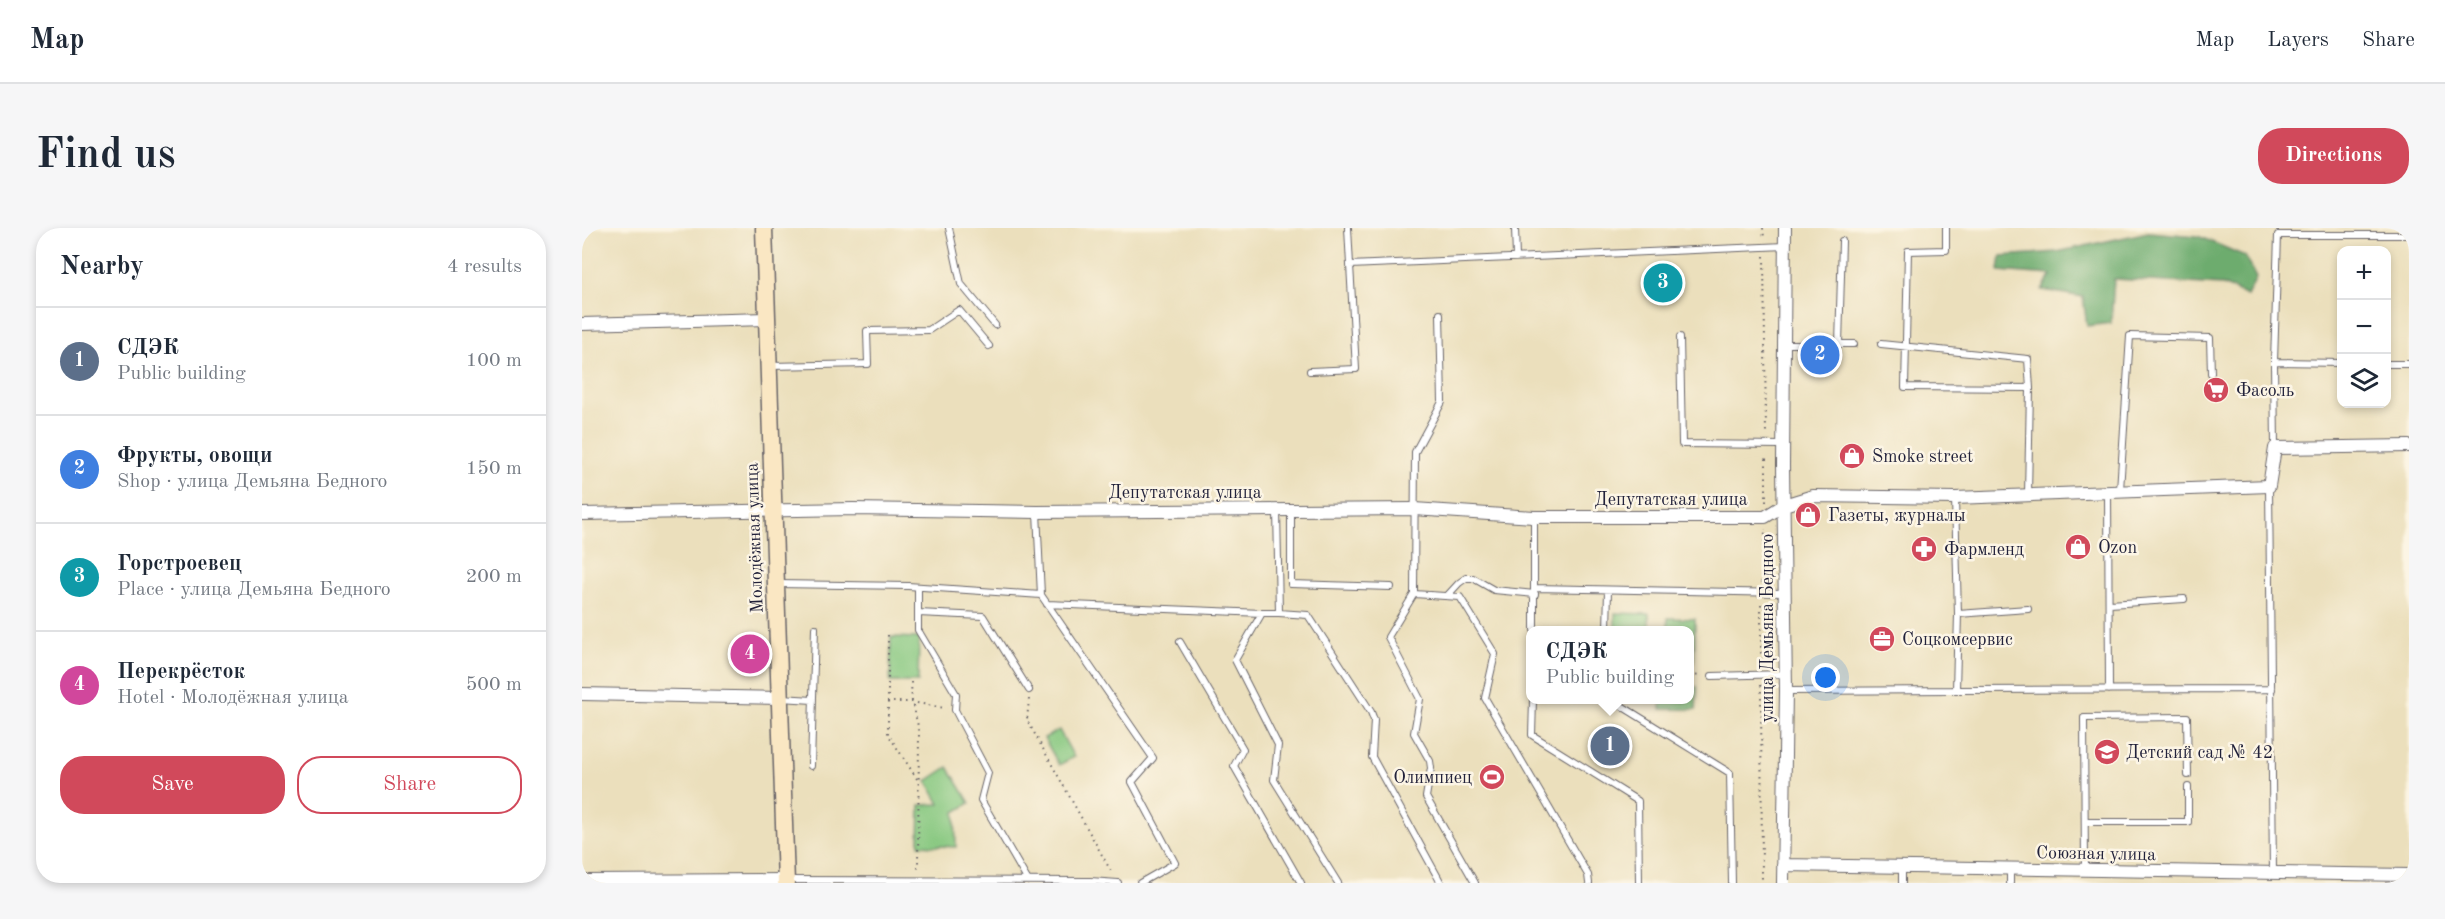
<!DOCTYPE html>
<html lang="en">
<head>
<meta charset="utf-8">
<style>
	:root { --surface:#fff; --page:#f6f6f7; --text:#1f2937; --muted:#747a83; --line:#e0e1e3; --accent:#d1495b }
	body { margin:0; font-family:"Old Standard TT",serif; background:var(--page); color:var(--text) }
	.controls { position:absolute; right:18px; top:18px; display:grid; overflow:hidden; border-radius:12px; box-shadow:0 3px 9px #0003 }
	.controls button { width:54px; height:54px; display:grid; place-items:center; padding:0; border:0; border-bottom:2px solid var(--line); background:var(--surface); color:var(--text); font:30px sans-serif }
	.you { position:absolute; left:1244px; top:450px; width:21px; height:21px; margin:-15px; border:4px solid #fff; border-radius:50%; background:#1a73e8; box-shadow:0 0 0 9px #1a73e833 }
	.badge { display:grid; place-items:center; width:39px; height:39px; border-radius:50%; background:var(--accent); color:#fff; font-size:20px; font-weight:700 }
	.pin { position:absolute; translate:-50% -50%; border:3px solid #fff; box-shadow:0 2px 6px #0006 }
	.popup { position:absolute; left:944px; top:398px; width:168px; height:78px; box-sizing:border-box; display:grid; place-content:center; border-radius:12px; background:var(--surface); filter:drop-shadow(0 2px 4px #0005); font-size:20px; white-space:nowrap; color:var(--muted) }
	.popup b { font-size:22px; color:var(--text) }
	.popup::after { content:''; position:absolute; left:50%; top:100%; margin-left:-12px; border:12px solid transparent; border-top-color:var(--surface) }
	.list { margin:0; padding:0; list-style:none }
	h2 { display:flex; justify-content:space-between; align-items:center; height:78px; margin:0; padding:0 24px; font-size:26px }
	h2 small { font-size:20px; font-weight:400; color:var(--muted) }
	.list li { display:grid; grid-template-columns:39px 1fr auto; gap:18px; align-items:center; box-sizing:border-box; height:108px; padding:0 24px; border-top:2px solid var(--line) }
	.list b { display:block; font-size:22px; white-space:nowrap }
	.list p { margin:0; font-size:20px; white-space:nowrap; color:var(--muted) }
	.list em { font-size:20px; font-style:normal; color:var(--muted) }
	.actions { display:flex; gap:12px; padding:18px 24px }
	.actions a { flex:1; padding:14px 0; border:2px solid var(--accent); border-radius:24px; text-align:center; font-size:21px; color:var(--accent) }
	.actions .main { background:var(--accent); color:#fff }
	.icon { flex:none; width:33px; height:33px; fill:none; stroke:currentColor; stroke-width:2; stroke-linecap:round; stroke-linejoin:round }
	.map { position:relative; flex:none; width:1827px; height:655px; overflow:hidden; border-radius:24px }
	header { display:flex; align-items:center; gap:36px; box-sizing:border-box; height:84px; padding:0 30px; background:var(--surface); border-bottom:2px solid var(--line) }
	header strong { font-size:28px }
	nav { display:flex; gap:33px; margin-inline-start:auto; font-size:21px }
	.intro { display:flex; align-items:center; justify-content:space-between; box-sizing:border-box; height:144px; padding:0 36px }
	h1 { margin:0; font-size:42px }
	.button { padding:15px 27px; border-radius:24px; background:var(--accent); color:#fff; font-size:21px; font-weight:700 }
	main { display:flex; gap:36px; padding:0 36px }
	aside { flex:1; background:var(--surface); border-radius:24px; box-shadow:0 3px 9px #0003 }
	.map>svg:first-child { display:block }
	.green { fill:#87c880; stroke:#54755e; stroke-width:1.5 }
	.forest { fill:#6dac6e; stroke:#486754; stroke-width:1.5 }
	.lines { fill:none; stroke-linecap:round; stroke-linejoin:round }
	.lane-casing { stroke:#686468; stroke-width:8 }
	.street-casing { stroke:#686468; stroke-width:14 }
	.secondary-casing { stroke:#686468; stroke-width:19 }
	.path { stroke:#686468; stroke-width:2; stroke-dasharray:1.5 4.5; stroke-linecap:butt }
	.lane { stroke:#fff; stroke-width:6 }
	.street { stroke:#fff; stroke-width:12 }
	.secondary { stroke:#fae7c3; stroke-width:16 }
	.labels { text-anchor:middle; stroke-width:5; stroke-linejoin:round; paint-order:stroke }
	.poi-label { font-size:18px; fill:#22223b; stroke:#fcf5e5; text-anchor:start }
	.street-label { font-size:18px; fill:#22223b; stroke:#fcf5e5 }
</style>
</head>
<body>
<header>
<strong>Map</strong>
<nav><a>Map</a><a>Layers</a><a>Share</a></nav>
</header>
<div class="intro"><h1>Find us</h1><a class="button">Directions</a></div>
<main>
<aside>
<h2>Nearby<small>4 results</small></h2>
<ul class="list">
<li><span class="badge" style="background:#5c6f8a">1</span><div><b>СДЭК</b><p>Public building</p></div><em>100 m</em></li>
<li><span class="badge" style="background:#3f7fe0">2</span><div><b>Фрукты, овощи</b><p>Shop · улица Демьяна Бедного</p></div><em>150 m</em></li>
<li><span class="badge" style="background:#0f9aa8">3</span><div><b>Горстроевец</b><p>Place · улица Демьяна Бедного</p></div><em>200 m</em></li>
<li><span class="badge" style="background:#d1479c">4</span><div><b>Перекрёсток</b><p>Hotel · Молодёжная улица</p></div><em>500 m</em></li>
</ul>
<div class="actions"><a class="main">Save</a><a>Share</a></div>
</aside>
<div class="map">
<svg width="1827" height="655" viewBox="0 0 1827 655">
	<rect width="100%" height="100%" fill="#fcf5e5"/>
	<filter id="ink" filterUnits="userSpaceOnUse"><feTurbulence type="fractalNoise" baseFrequency=".0167" numOctaves="2"/><feDisplacementMap in="SourceGraphic" scale="12" xChannelSelector="R" yChannelSelector="G"/><feConvolveMatrix kernelMatrix="1 2 1 2 8 2 1 2 1" color-interpolation-filters="sRGB"/></filter>
	<filter id="wash" filterUnits="userSpaceOnUse"><feTurbulence type="fractalNoise" baseFrequency=".008" numOctaves="4" result="noise"/><feDisplacementMap in="SourceGraphic" scale="24" xChannelSelector="R" yChannelSelector="G"/><feGaussianBlur stdDeviation="1.35" result="paint"/><feColorMatrix in="noise" values="0 0 0 0 0 0 0 0 0 0 0 0 0 0 0 0 0 1.4 0 .05"/><feComposite in="paint" operator="in"/></filter>
	<g filter="url(#wash)">
		<rect width="100%" height="100%" fill="#ebdfbc"/>
		<path class="green" d="M1033,385L1067,386V402H1033Z
			M1086,390L1113,391L1112,435H1108V402H1086Z
			M309,409L337,410L336,454H308Z
			M1108,459H1115L1114,481H1079V472H1108Z
			M477,502L492,529L477,537L462,510Z
			M366,539L388,575L373,584L374,619L337,617L338,577L358,576L345,553Z"/>
		<path class="forest" d="M1566,4L1616,8L1663,28L1674,50L1665,68L1641,57L1532,51L1529,95L1505,98L1501,69L1460,62L1469,47L1417,43L1419,28L1475,24Z"/>
	</g>
	<g filter="url(#ink)">
		<g class="lines">
			<g class="lane-casing">
				<path id="lane" d="M367,0L379,56L413,97
					M766,0L768,37L1203,18
					M933,0L934,30
					M1364,0V22L1326,23L1323,159L1448,160
					M858,86L860,174L833,224L832,366L806,409L838,471L832,505L848,533L849,540L844,569L893,655
					M1098,109L1100,216L1201,217
					M1202,116H1272
					M1257,116L1260,13
					M1299,116L1446,131L1448,160L1446,267
					M1692,134L1760,135
					M1804,136H1827
					M188,138L286,136L285,103L347,102L377,82L407,118
					M728,143L774,141L768,37
					M1693,220L1692,134L1696,7H1827
					M1687,258L1691,645
					M1538,262L1548,108L1628,110L1629,145
					M1526,263L1527,462
					M1373,270L1376,386L1374,462L1690,461
					M695,282L697,385H680L653,432L696,517L692,552L756,655
					M709,283V356L809,359
					M455,284L459,367L571,530L550,554L593,635L558,655
					M196,356L326,358L459,367
					M336,360V402L374,466L373,482L406,545L399,572L446,653
					M953,360L1203,365
					M832,366L878,369L913,426L903,470L1006,647L1007,655
					M865,368L877,355L884,350H891L912,362L953,366
					M465,376L680,385
					M1528,376L1602,371
					M336,385L401,388L447,462
					M697,385L726,387L789,484L792,492L790,529L859,655
					M1376,386L1446,381
					M952,402V289
					M1025,402L1026,362
					M598,414L661,521L652,538L719,655
					M1130,448L1204,446
					M1204,463L1374,462
					M199,470L231,472
					M951,472L950,507L1056,573L1057,655
					M1030,472L1148,545L1150,655
					M229,538L233,400
					M1503,594H1606V559
					M1320,639V655
					M1428,641V655
					M1503,642L1502,490L1605,489L1606,547
					M204,652L508,653V655
					M508,653L536,655"/>
			</g>
			<g class="street-casing">
				<path id="street" d="M0,96L185,91
					M0,286L271,281L455,284L832,281L952,289H1183L1202,277L1231,268L1373,270L1687,258L1693,220L1827,218
					M0,466L198,470
					M1201,637L1827,647
					M0,653L204,652
					M1201,655L1204,463L1201,237L1203,0"/>
			</g>
			<g class="secondary-casing">
				<path id="secondary" d="M182,0L204,655"/>
			</g>
			<path class="path" d="M1181,0L1182,10
				M1182,28L1184,208
				M1184,274V226
				M1179,355L1183,301
				M1179,376V436
				M306,407V474H330L362,480
				M1108,447L1120,448
				M329,454L330,474L337,502L336,642
				M1179,457L1180,655
				M447,471L445,492L530,645
				M306,474V506L337,554"/>
			<use href="#lane" class="lane"/>
			<use href="#street" class="street"/>
			<use href="#secondary" class="secondary"/>
		</g>
	</g>
	<defs>
		<g id="supermarket-disc" transform="scale(1.35)"><circle r="9.5" fill="#d1495b" stroke="#fcf5e5"/><path d="M-6-5.5h2.5l.6 2H6L4.5 2H-2.5L-4.4-4H-6ZM-1.5 3.2a1.3 1.3 0 1 0 .1 0ZM3 3.2a1.3 1.3 0 1 0 .1 0Z" fill="#fff"/></g>
		<g id="shop-disc" transform="scale(1.35)"><circle r="9.5" fill="#d1495b" stroke="#fcf5e5"/><path d="M-5-2.5h2.3a2.7 3.5 0 0 1 5.4 0H5L5.5 6h-11ZM-1.5-2.5h3a1.5 2.3 0 0 0-3 0Z" fill="#fff"/></g>
		<g id="pharmacy-disc" transform="scale(1.35)"><circle r="9.5" fill="#d1495b" stroke="#fcf5e5"/><path d="M-2-6h4v4h4v4h-4v4h-4v-4h-4v-4h4Z" fill="#fff"/></g>
		<g id="office-disc" transform="scale(1.35)"><circle r="9.5" fill="#d1495b" stroke="#fcf5e5"/><path d="M-6-3h4V-5.5h4V-3h4V5H-6ZM-1-4.5V-3h2v-1.5ZM-6 0V1H6V0Z" fill="#fff"/></g>
		<g id="school-disc" transform="scale(1.35)"><circle r="9.5" fill="#d1495b" stroke="#fcf5e5"/><path d="M0-5L7-2L0 1L-7-2ZM-4 1L0 2.5L4 1V4Q0 6-4 4Z" fill="#fff"/></g>
		<g id="stadium-disc" transform="scale(1.35)"><circle r="9.5" fill="#d1495b" stroke="#fcf5e5"/><path d="M0-5a6.5 5 0 1 0 0 10a6.5 5 0 1 0 0-10ZM-3.5-1.8h7v3.6h-7Z" fill="#fff"/></g>
	</defs>
	<g fill-rule="evenodd">
		<use href="#supermarket-disc" x="1634" y="162"/>
		<use href="#shop-disc" x="1270" y="228"/>
		<use href="#shop-disc" x="1226" y="287"/>
		<use href="#shop-disc" x="1496" y="319"/>
		<use href="#pharmacy-disc" x="1342" y="321"/>
		<use href="#office-disc" x="1300" y="411"/>
		<use href="#school-disc" x="1525" y="524"/>
		<use href="#stadium-disc" x="910" y="549"/>
	</g>
	<g class="labels">
		<g class="poi-label">
			<text x="1654" y="168">Фасоль</text>
			<text x="1290" y="234">Smoke street</text>
			<text x="1246" y="293">Газеты, журналы</text>
			<text x="1516" y="325">Ozon</text>
			<text x="1362" y="327">Фармленд</text>
			<text x="1320" y="417">Соцкомсервис</text>
			<text x="1544" y="530">Детский сад № 42</text>
			<text x="890" y="555" text-anchor="end">Олимпиец</text>
		</g>
		<g class="street-label">
			<text x="603" y="270">Депутатская улица</text>
			<text x="1089" y="277">Депутатская улица</text>
			<text transform="translate(172 310) rotate(-92)" y="6">Молодёжная улица</text>
			<text transform="translate(1185 400) rotate(-90)" y="6">улица Демьяна Бедного</text>
			<text transform="translate(1514 625) rotate(1)" y="6">Союзная улица</text>
		</g>
	</g>
</svg>
<div class="controls">
<button>+</button>
<button>−</button>
<button><svg class="icon" aria-label="layers" viewBox="0 0 24 24"><path d="M12 4l9 5-9 5-9-5zM3 14l9 5 9-5"/></svg></button>
</div>
<div class="you"></div>
<div class="pin badge" style="left:1028px;top:518px;background:#5c6f8a">1</div>
<div class="popup"><b>СДЭК</b>Public building</div>
<div class="pin badge" style="left:1238px;top:127px;background:#3f7fe0">2</div>
<div class="pin badge" style="left:1081px;top:55px;background:#0f9aa8">3</div>
<div class="pin badge" style="left:168px;top:426px;background:#d1479c">4</div>
</div>
</main>
</body>
</html>
